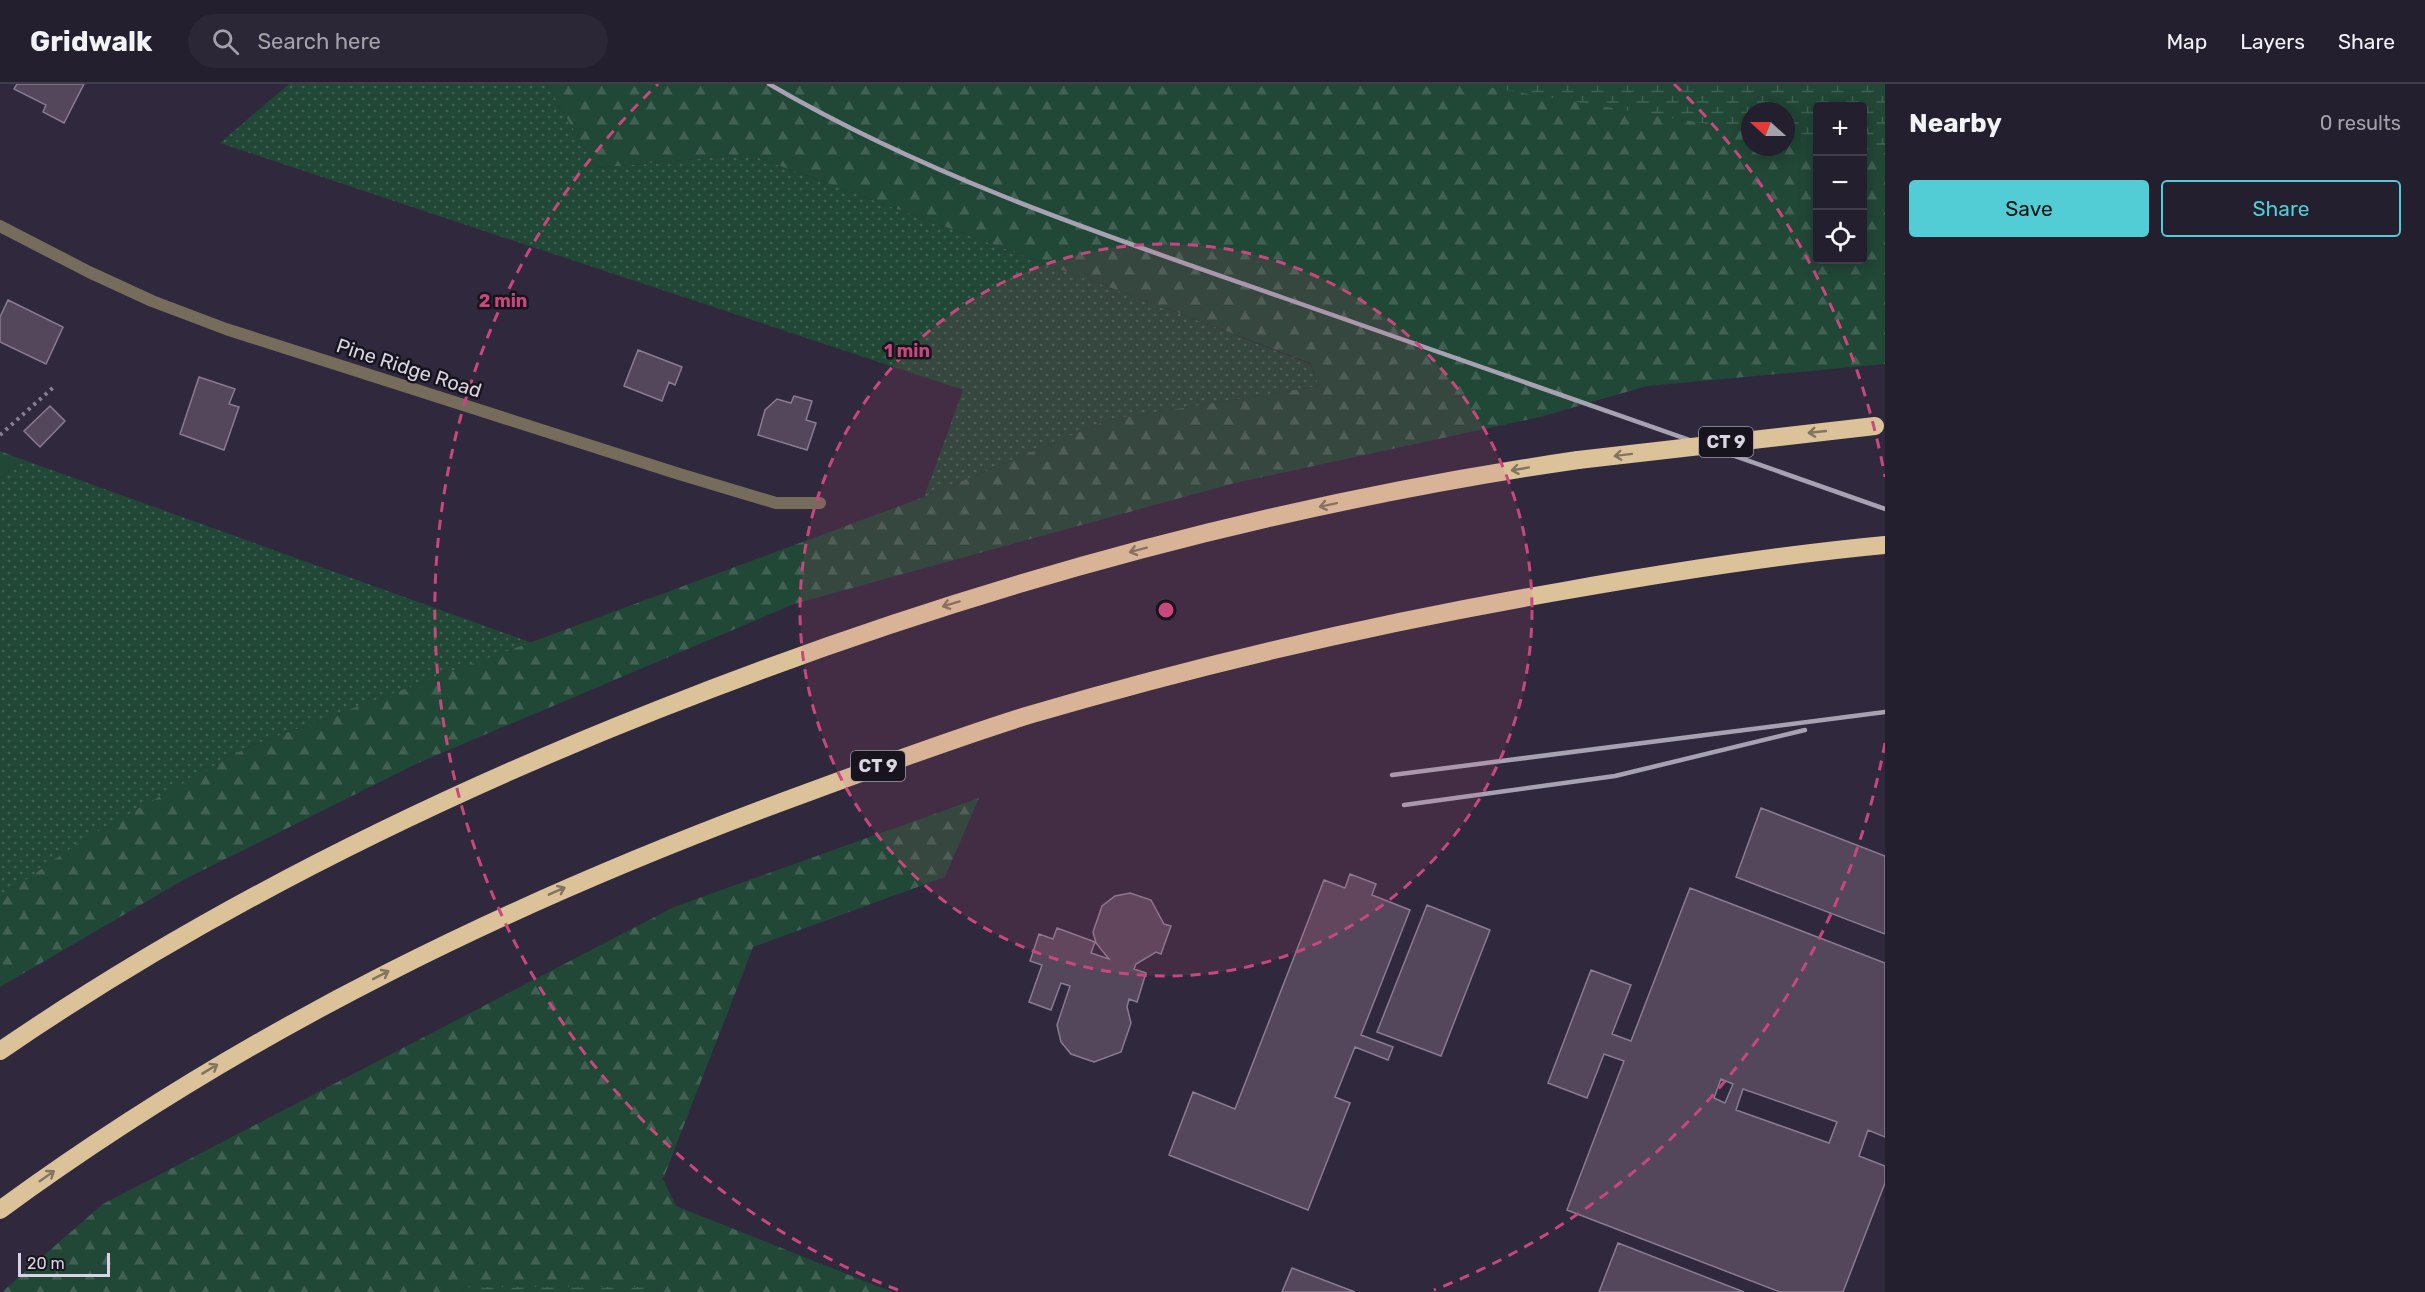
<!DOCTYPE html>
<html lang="en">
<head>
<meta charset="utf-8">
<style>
	:root { --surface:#241f2e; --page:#2c2736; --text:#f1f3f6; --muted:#a3a2aa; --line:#413d4a; --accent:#52ccd5 }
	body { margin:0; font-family:Rubik,sans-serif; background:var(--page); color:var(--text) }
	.controls { position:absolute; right:18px; top:18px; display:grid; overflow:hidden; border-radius:6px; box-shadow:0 3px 15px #0003 }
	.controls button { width:54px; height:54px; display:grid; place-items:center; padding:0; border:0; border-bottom:2px solid var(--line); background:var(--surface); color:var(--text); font:30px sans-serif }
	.compass { position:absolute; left:1741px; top:18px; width:54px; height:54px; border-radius:50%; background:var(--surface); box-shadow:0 3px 15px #0003; rotate:291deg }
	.scale { position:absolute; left:18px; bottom:15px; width:92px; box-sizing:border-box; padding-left:6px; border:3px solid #d8d4e2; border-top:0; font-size:16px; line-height:21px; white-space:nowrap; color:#d8d4e2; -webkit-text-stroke:4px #17141d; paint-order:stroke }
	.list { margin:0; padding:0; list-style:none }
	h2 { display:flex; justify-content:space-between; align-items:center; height:78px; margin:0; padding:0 24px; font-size:26px }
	h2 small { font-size:20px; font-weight:400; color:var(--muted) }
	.actions { display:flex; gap:12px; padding:18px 24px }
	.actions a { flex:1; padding:14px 0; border:2px solid var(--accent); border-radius:6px; text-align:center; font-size:21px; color:var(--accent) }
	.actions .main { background:var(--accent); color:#111 }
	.icon { flex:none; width:33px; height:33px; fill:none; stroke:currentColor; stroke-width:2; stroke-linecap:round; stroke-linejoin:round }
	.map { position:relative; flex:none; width:1885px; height:1208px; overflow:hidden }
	header { display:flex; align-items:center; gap:36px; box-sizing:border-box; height:84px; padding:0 30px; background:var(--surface); border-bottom:2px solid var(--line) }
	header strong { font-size:28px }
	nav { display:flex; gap:33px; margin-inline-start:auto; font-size:21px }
	.search { width:420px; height:54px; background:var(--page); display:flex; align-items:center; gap:15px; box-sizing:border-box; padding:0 21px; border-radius:33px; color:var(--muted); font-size:22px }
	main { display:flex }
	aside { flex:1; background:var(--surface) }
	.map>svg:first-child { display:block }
	.grass { fill:url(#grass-dots) }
	.forest { fill:url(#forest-firs); fill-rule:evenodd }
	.wetland { fill:url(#wetland-marsh) }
	.building { fill:#54465b; stroke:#8a7b92; stroke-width:1.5; fill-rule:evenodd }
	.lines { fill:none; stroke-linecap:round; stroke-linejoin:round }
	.path { stroke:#858091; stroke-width:4; stroke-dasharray:3 4.5; stroke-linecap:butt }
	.street { stroke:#766c5c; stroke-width:12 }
	.highway { stroke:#dbc299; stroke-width:18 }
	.rail { stroke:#a7a2b2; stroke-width:4.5 }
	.highway-bridge { stroke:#dbc299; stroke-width:18 }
	.oneway { stroke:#837461 }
	.ring { fill:none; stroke:#c8477d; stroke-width:3; stroke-dasharray:10 8 }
	.labels { text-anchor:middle; stroke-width:5; stroke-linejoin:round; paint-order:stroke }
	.shield { fill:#17141d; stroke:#9e9aa7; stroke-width:1.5 }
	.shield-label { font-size:18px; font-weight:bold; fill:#d8d4e2 }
	.street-label { font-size:20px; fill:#d8d4e2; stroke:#17141d }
	.centre { fill:#c8477d; stroke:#17141d; stroke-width:3 }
	.ring-label { font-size:18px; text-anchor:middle; font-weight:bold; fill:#c8477d; stroke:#17141d; stroke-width:5; stroke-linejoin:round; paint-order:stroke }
</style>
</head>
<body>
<header>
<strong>Gridwalk</strong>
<div class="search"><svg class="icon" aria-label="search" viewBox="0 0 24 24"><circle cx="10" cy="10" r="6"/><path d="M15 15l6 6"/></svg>Search here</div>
<nav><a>Map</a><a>Layers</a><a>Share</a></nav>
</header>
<main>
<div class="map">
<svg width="1885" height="1208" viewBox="0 0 1885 1208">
	<defs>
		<pattern id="grass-dots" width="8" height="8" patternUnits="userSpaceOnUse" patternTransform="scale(1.5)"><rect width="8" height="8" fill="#214736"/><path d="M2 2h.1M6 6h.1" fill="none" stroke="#406153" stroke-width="1.8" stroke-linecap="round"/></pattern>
		<pattern id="forest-firs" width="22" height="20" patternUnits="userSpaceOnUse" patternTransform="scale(1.5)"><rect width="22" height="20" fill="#214736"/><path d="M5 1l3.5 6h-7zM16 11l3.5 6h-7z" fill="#406153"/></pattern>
		<pattern id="wetland-marsh" width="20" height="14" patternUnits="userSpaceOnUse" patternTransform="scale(1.5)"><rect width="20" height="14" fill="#214736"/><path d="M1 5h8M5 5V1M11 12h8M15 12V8" fill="none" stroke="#406153"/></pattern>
	</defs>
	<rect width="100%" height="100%" fill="#30293e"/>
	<path class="grass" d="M289,0H547L596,84L748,70L1160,222L1310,280L1319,302L1108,336L924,413L963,306L220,59Z
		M21,375L532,559L248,663L0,814V395Z"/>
	<path class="forest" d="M547,0H1885V280L1647,302L1540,333L1235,399L794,520L418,679L185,795L0,903V814L84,755L248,663L924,413L1108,336L1319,302L1310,279L1160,222L748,70L596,84ZM1818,22H1862V176H1818ZM1750,27H1786V63H1750Z
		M0,367L21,375L0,395Z
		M979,714L945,793L753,863L663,1095L676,1122L892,1208H664L651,1203H470L461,1208H2L103,1120L674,823Z"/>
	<path class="wetland" d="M1482,0H1885V69L1863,65L1862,22H1818L1817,58L1786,53V27H1750V47L1493,4Z
		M470,1203H651L664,1208H461Z"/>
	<path class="building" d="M17,0H84L64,39L43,28L46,21L14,5Z
		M8,216L63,243L46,280L0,258V233Z
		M638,266L682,283L675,301L669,298L662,317L624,302Z
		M199,293L235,305L229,320L239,323L224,366L180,350Z
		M794,312L812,317L806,336L816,339L807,366L758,351L765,326L777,315L791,319Z
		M50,322L65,337L40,363L24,347Z
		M1761,724L1885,772V850L1736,793Z
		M1350,790L1376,800L1372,811L1410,826L1361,951L1393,963L1388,976L1355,963L1335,1013L1350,1019L1308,1126L1169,1071L1193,1008L1235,1025L1324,796L1345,804Z
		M1690,804L1885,879V1053L1868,1046L1859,1072L1885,1082V1099L1843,1208H1780L1567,1126L1624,977L1604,970L1587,1014L1548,999L1591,886L1631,901L1612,950L1631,957ZM1721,995L1733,1000L1725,1019L1714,1014ZM1743,1005L1837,1038L1829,1059L1736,1026Z
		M1130,809L1151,816L1164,840L1171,842L1161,870L1156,868L1136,880L1134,885L1146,889L1137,918L1129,915L1127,923L1131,939L1121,968L1094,978L1071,970L1061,958L1057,941L1070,902L1061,899L1051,926L1029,918L1042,881L1030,877L1039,850L1053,855L1057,844L1095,858L1091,869L1109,875L1096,859L1093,848L1102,822L1115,812Z
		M1427,821L1490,846L1441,972L1377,948Z
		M1618,1159L1744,1208H1599Z
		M1292,1184L1355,1208H1282Z"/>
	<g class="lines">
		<path class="path" d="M0,351L55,302"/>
		<path class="street" d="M0,142L89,188L152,217L226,245L676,389L776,419H820"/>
		<path class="highway" d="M0,967C204,827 427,717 657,626C954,508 1262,422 1578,376
			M0,1126C250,943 518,814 809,708C882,681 955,654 1029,631C1205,579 1383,538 1563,507C1670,488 1777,471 1885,461"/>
		<path class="rail" d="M769,0C930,94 1109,153 1284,214C1484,284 1685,354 1885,425
			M1392,691L1885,628
			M1404,721L1615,692L1805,646"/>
		<path class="highway-bridge" d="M1578,376L1875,342"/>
	</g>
	<defs><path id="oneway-shaft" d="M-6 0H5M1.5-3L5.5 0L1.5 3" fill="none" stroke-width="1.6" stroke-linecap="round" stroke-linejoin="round" transform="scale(1.5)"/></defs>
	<g class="oneway">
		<use href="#oneway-shaft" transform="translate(1817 348) rotate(174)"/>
		<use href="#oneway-shaft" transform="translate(1623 371) rotate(173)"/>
		<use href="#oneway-shaft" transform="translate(1520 385) rotate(170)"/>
		<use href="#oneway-shaft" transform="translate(1328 421) rotate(168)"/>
		<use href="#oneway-shaft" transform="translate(1138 466) rotate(165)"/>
		<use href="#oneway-shaft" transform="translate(951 520) rotate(163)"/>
		<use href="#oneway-shaft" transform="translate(557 807) rotate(-24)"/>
		<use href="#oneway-shaft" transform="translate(381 891) rotate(-27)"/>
		<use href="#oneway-shaft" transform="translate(210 985) rotate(-31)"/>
		<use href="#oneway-shaft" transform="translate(47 1092) rotate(-35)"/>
	</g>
	<circle cx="1166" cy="526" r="366" fill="#c8477d" fill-opacity=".12"/>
	<g class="ring">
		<circle cx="1166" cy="526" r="366"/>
		<path d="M1885 659A731 731 0 0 1 1434 1206M898 1206A731 731 0 0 1 658 0M1674 0A731 731 0 0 1 1885 393"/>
	</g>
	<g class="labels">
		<g class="shield">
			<rect x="1699" y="343" width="54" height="30" rx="4.5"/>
			<rect x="851" y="667" width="54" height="30" rx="4.5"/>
		</g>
		<g class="shield-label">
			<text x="1726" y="364">CT 9</text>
			<text x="878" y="688">CT 9</text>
		</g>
		<g class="street-label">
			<text transform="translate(409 284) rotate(18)" y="7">Pine Ridge Road</text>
		</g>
	</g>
	<circle cx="1166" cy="526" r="9" class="centre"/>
	<g class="ring-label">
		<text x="503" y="223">2 min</text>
		<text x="907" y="273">1 min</text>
	</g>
</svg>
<div class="controls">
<button>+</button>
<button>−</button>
<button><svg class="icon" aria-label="locate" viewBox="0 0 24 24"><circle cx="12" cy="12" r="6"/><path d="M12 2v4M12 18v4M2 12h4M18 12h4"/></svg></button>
</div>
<svg class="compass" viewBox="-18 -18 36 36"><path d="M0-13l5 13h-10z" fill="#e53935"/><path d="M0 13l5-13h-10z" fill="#a3a2aa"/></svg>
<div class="scale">20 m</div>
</div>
<aside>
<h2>Nearby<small>0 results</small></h2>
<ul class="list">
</ul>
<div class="actions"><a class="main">Save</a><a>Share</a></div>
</aside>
</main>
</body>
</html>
